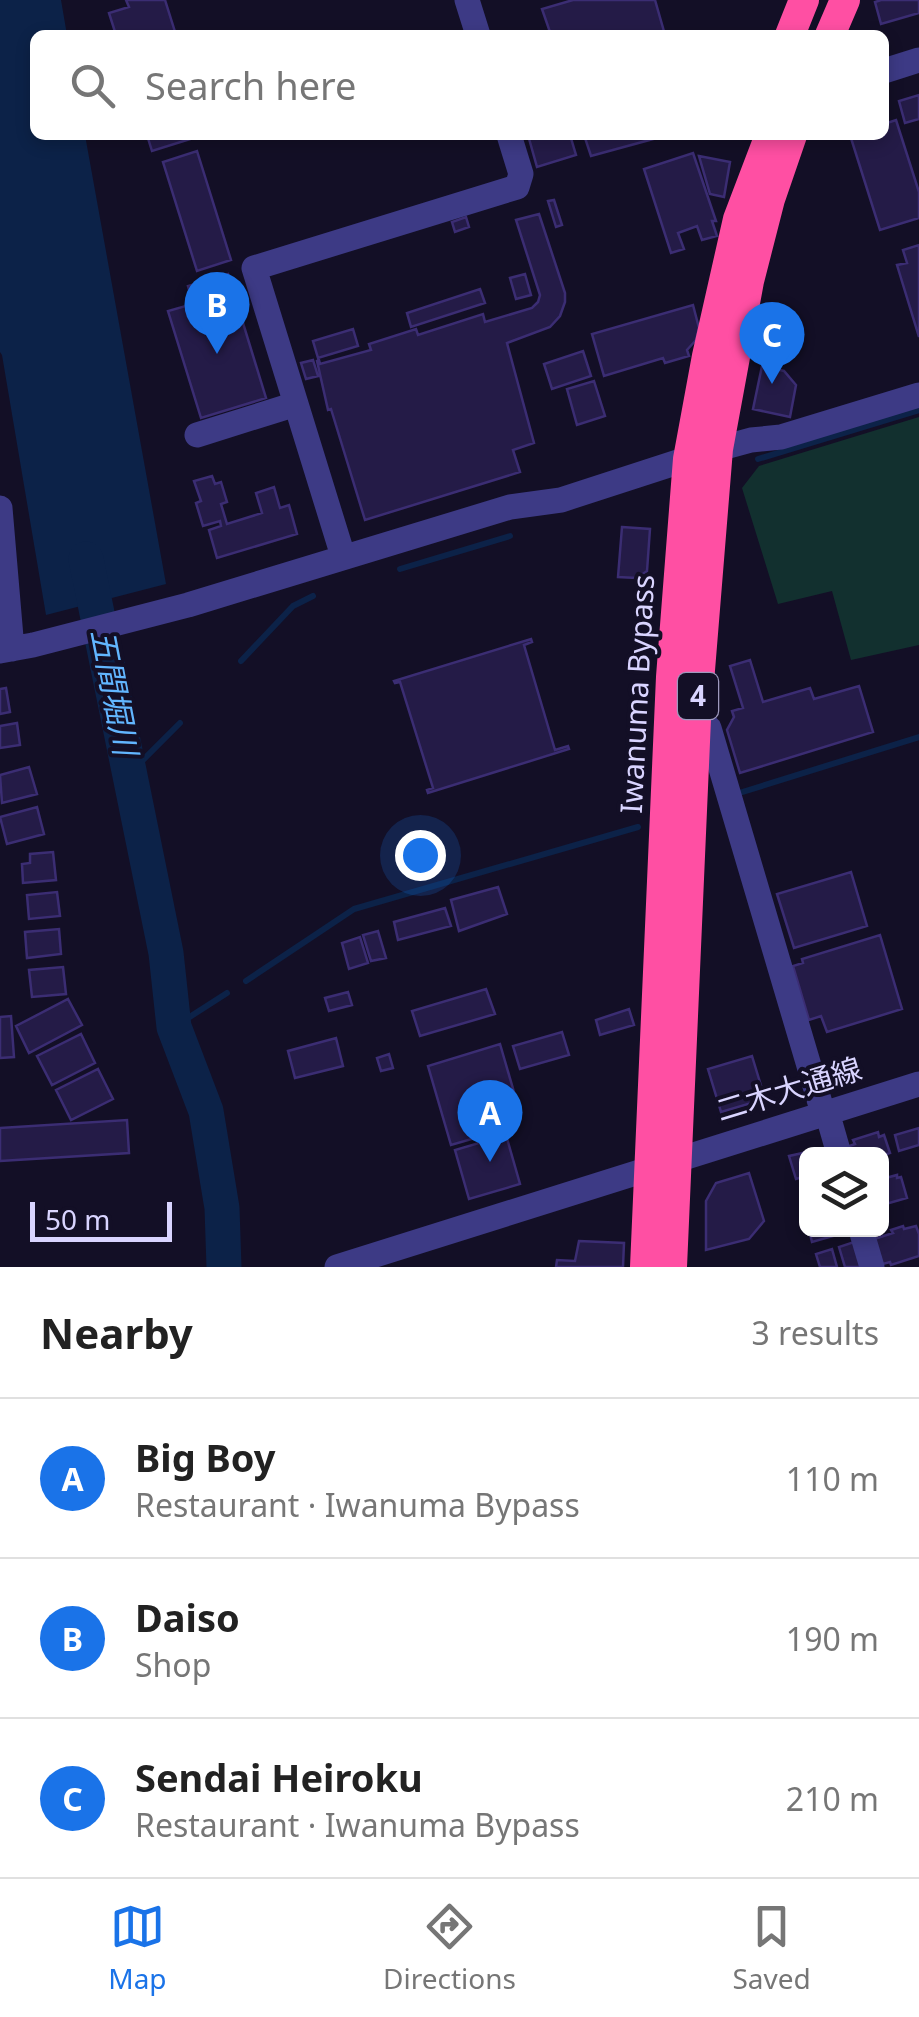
<!DOCTYPE html>
<html lang="en">
<head>
<meta charset="utf-8">
<style>
	:root { --surface:#fff; --page:#f2f2f2; --text:#222; --muted:#767676; --line:#e0e0e0; --accent:#1a73e8 }
	body { margin:0; font-family:"Noto Sans","Noto Sans JP",sans-serif; background:var(--page); color:var(--text) }
	.controls { position:absolute; right:30px; bottom:30px; display:grid; overflow:hidden; border-radius:15px; box-shadow:0 5px 15px #0003 }
	.controls button { width:90px; height:90px; display:grid; place-items:center; padding:0; border:0; border-bottom:2px solid var(--line); background:var(--surface); color:var(--text); font:50px sans-serif }
	.scale { position:absolute; left:30px; bottom:25px; width:142px; box-sizing:border-box; padding-left:10px; border:5px solid #d9d4ff; border-top:0; font-size:28px; line-height:35px; white-space:nowrap; color:#d9d4ff; -webkit-text-stroke:8px #130f26; paint-order:stroke }
	.you { position:absolute; left:420px; top:855px; width:35px; height:35px; margin:-25px; border:8px solid #fff; border-radius:50%; background:#1a73e8; box-shadow:0 0 0 15px #1a73e833 }
	.badge { display:grid; place-items:center; width:65px; height:65px; border-radius:50%; background:var(--accent); color:#fff; font-size:32px; font-weight:700 }
	.pin { position:absolute; translate:-50% -82px; filter:drop-shadow(0 2px 5px #0008) }
	.pin::after { content:''; position:absolute; top:52px; width:35px; height:30px; background:inherit; clip-path:polygon(0 0,100% 0,50% 100%) }
	.list { margin:0; padding:0; list-style:none }
	h2 { display:flex; justify-content:space-between; align-items:center; height:130px; margin:0; padding:0 40px; font-size:42px }
	h2 small { font-size:32px; font-weight:400; color:var(--muted) }
	.list li { display:grid; grid-template-columns:65px 1fr auto; gap:30px; align-items:center; box-sizing:border-box; height:160px; padding:0 40px; border-top:2px solid var(--line) }
	.list b { display:block; font-size:38px; white-space:nowrap }
	.list p { margin:0; font-size:32px; white-space:nowrap; color:var(--muted) }
	.list em { font-size:32px; font-style:normal; color:var(--muted) }
	.icon { flex:none; width:55px; height:55px; fill:none; stroke:currentColor; stroke-width:2; stroke-linecap:round; stroke-linejoin:round }
	.map { position:relative; flex:none; width:919px; height:1267px; overflow:hidden }
	.search { position:absolute; background:var(--surface); box-shadow:0 5px 15px #0003; left:30px; right:30px; top:30px; height:110px; display:flex; align-items:center; gap:25px; box-sizing:border-box; padding:0 35px; border-radius:15px; color:var(--muted); font-size:38px }
	.sheet { height:610px; background:var(--surface) }
	nav { display:flex; justify-content:space-around; align-items:center; box-sizing:border-box; height:140px; border-top:2px solid var(--line); background:var(--surface); font-size:28px; color:var(--muted) }
	nav a { display:grid; justify-items:center; gap:5px }
	nav .on { color:var(--accent) }
	.map>svg:first-child { display:block }
	.green { fill:#12302f }
	.water { fill:#0c2248 }
	.lines { fill:none; stroke-linecap:round; stroke-linejoin:round }
	.stream { stroke:#0c2248; stroke-width:6 }
	.river { stroke:#0c2248; stroke-width:35 }
	.building { fill:#241b47; stroke:#3b2d73; stroke-width:2.5 }
	.minor { stroke:#3d3a85; stroke-width:25 }
	.highway { stroke:#ff4fa3; stroke-width:30 }
	.labels { text-anchor:middle; stroke-width:8; stroke-linejoin:round; paint-order:stroke }
	.shield { fill:#130f26; stroke:#9e99be; stroke-width:2.5 }
	.shield-label { font-size:28px; font-weight:bold; fill:#d9d4ff }
	.street-label { font-size:30px; fill:#d9d4ff; stroke:#130f26 }
	.water-label { font-size:32px; font-style:italic; fill:#62b6ff; stroke:#130f26 }
</style>
</head>
<body>
<div class="map">
<svg width="919" height="1267" viewBox="0 0 919 1267">
	<rect width="100%" height="100%" fill="#130f26"/>
	<path class="green" d="M919,417V645L851,660L832,591L778,604L742,488L759,466Z"/>
	<path class="water" d="M0,0H61L67,35H35V135H85L166,584L46,615L2,355L0,352Z"/>
	<g class="lines">
		<path class="stream" d="M758,459L919,410
			M400,569L510,536
			M241,661L293,606L313,596
			M129,774L180,723
			M736,794L919,737
			M246,981L354,909L638,827
			M174,1027L227,993"/>
		<path class="river" d="M86,559L166,953L174,1027L206,1111L222,1208L224,1267"/>
	</g>
	<path class="building" d="M126,0H165L176,35H116L109,13L129,7Z
		M573,0H655L665,35H551L542,9Z
		M881,0H919V13L881,24L875,2Z
		M919,95V119L905,123L899,101Z
		M896,120L919,192V218L880,230L850,135H884V124Z
		M147,135H203L152,151Z
		M528,135H570L576,155L537,167Z
		M584,135H652L653,139L591,156Z
		M197,151L231,260L197,271L163,162Z
		M693,153L716,221H712L717,236L702,240L697,226L678,233L684,249L671,253L644,169Z
		M699,156L730,162L724,197L710,194Z
		M554,200L562,225L556,227L548,201Z
		M539,214L565,293V302L560,316L550,327L507,343L534,443L513,450L520,472L365,520L331,409L328,410L317,361L319,360L320,364L371,350L369,344L416,329L418,335L483,314L485,322L532,308L538,302L540,295L516,220Z
		M466,217L469,227L455,232L452,222Z
		M919,245V337L897,265L907,263L903,250Z
		M228,274L266,398L201,418L168,311L193,304L188,286Z
		M525,274L531,295L516,299L510,278Z
		M480,289L485,303L411,327L407,313Z
		M693,305L699,328L696,340L687,350L689,356L665,363L663,358L604,376L592,334Z
		M353,329L358,346L318,358L313,341Z
		M583,351L591,376L552,389L544,364Z
		M313,360L318,376L306,379L301,363Z
		M762,366L784,371L796,385L790,417L753,409Z
		M594,381L605,416L577,425L567,389Z
		M212,476L215,484L221,482L227,502L221,504L227,524L262,513L256,493L274,487L280,508L289,505L297,534L217,558L209,530L221,526L220,521L203,526L196,503L201,501L194,481Z
		M622,527L650,529L647,571L637,578L618,577Z
		M531,639L532,642L524,645L555,750L568,746L569,749L428,793L427,790L433,788L400,682L395,683L394,681Z
		M750,660L763,702L810,688L814,699L859,686L873,732L740,773L727,730L734,717L732,711L743,708L730,666Z
		M6,688L10,712L0,714V689Z
		M17,723L20,745L0,748V726Z
		M29,767L37,794L2,803L0,775Z
		M37,807L44,834L7,844L0,817Z
		M53,852L56,880L23,883L22,864L30,863V854Z
		M851,872L867,926L794,948L777,894Z
		M498,887L507,914L459,931L451,900Z
		M57,892L60,916L29,919L27,895Z
		M445,908L451,926L398,940L394,922Z
		M59,929L61,954L27,958L25,932Z
		M378,931L386,958L371,961L363,935Z
		M880,935L902,1009L827,1032L821,1016L809,1020L793,966L803,963L802,959Z
		M360,937L368,963L349,969L342,943Z
		M63,967L66,994L32,997L29,970Z
		M486,989L495,1014L420,1036L412,1011Z
		M348,992L352,1005L329,1011L325,998Z
		M68,999L82,1025L29,1053L16,1026Z
		M629,1009L634,1025L600,1035L596,1020Z
		M11,1016L14,1057L0,1058V1017Z
		M562,1032L569,1055L520,1069L513,1046Z
		M81,1034L95,1063L52,1085L37,1056Z
		M336,1038L343,1066L295,1078L288,1051Z
		M500,1044L518,1106L504,1110L510,1128L451,1145L428,1066Z
		M389,1054L393,1068L381,1071L377,1058Z
		M752,1056L765,1099L721,1112L708,1069Z
		M98,1069L113,1099L71,1120L56,1090Z
		M127,1120L129,1153L0,1161V1128Z
		M919,1128V1145L899,1151L895,1135Z
		M878,1132L879,1137L884,1135L890,1153L884,1155L885,1158L882,1159V1154H846L844,1148L855,1144L853,1140Z
		M506,1135L520,1184L469,1199L455,1150Z
		M830,1147L832,1154H806V1176L796,1179L789,1156Z
		M749,1173L764,1221L749,1239L706,1250V1201L716,1183Z
		M897,1175V1178L901,1177L907,1198L882,1205V1179Z
		M903,1226L904,1229L916,1226L919,1234V1256L891,1265L890,1262L879,1265L871,1240L893,1233L891,1230Z
		M809,1230H847V1232L812,1242Z
		M579,1241L624,1243L623,1267H556L557,1260L575,1261Z
		M857,1241L865,1267H845L839,1247Z
		M832,1249L837,1267H820L816,1254Z"/>
	<g class="lines">
		<path class="minor" d="M467,0L478,35
			M884,71L919,60
			M197,435L296,404
			M0,508L12,649
			M343,556L254,268L517,187L521,174L509,135
			M0,651L33,645L188,605L510,507L561,500L718,449L751,440L781,437L919,395
			M696,719L709,728L823,1113
			M827,1112L839,1154
			M861,1230L872,1267
			M337,1267L919,1084"/>
		<path class="highway" d="M790,35L804,0
			M830,35L845,0
			M645,1267L671,677L688,459L707,356L738,219L770,135
			M672,1267L696,719L718,449L749,281L770,199L792,135"/>
	</g>
	<g class="labels">
		<rect class="shield" x="678" y="673" width="40" height="46" rx="8"/>
		<g class="shield-label">
			<text x="698" y="706">4</text>
		</g>
		<g class="street-label">
			<text transform="translate(638 694) rotate(-87)" y="10">Iwanuma Bypass</text>
			<text transform="translate(789 1090) rotate(-17)" y="10">二木大通線</text>
		</g>
		<g class="water-label">
			<text transform="translate(114 692) rotate(79)" y="11">五間堀川</text>
		</g>
	</g>
</svg>
<div class="controls">
<button><svg class="icon" aria-label="layers" viewBox="0 0 24 24"><path d="M12 4l9 5-9 5-9-5zM3 14l9 5 9-5"/></svg></button>
</div>
<div class="scale">50 m</div>
<div class="you"></div>
<div class="pin badge" style="left:490px;top:1162px">A</div>
<div class="pin badge" style="left:217px;top:354px">B</div>
<div class="pin badge" style="left:772px;top:384px">C</div>
<div class="search"><svg class="icon" aria-label="search" viewBox="0 0 24 24"><circle cx="10" cy="10" r="6"/><path d="M15 15l6 6"/></svg>Search here</div>
</div>
<section class="sheet">
<h2>Nearby<small>3 results</small></h2>
<ul class="list">
<li><span class="badge">A</span><div><b>Big Boy</b><p>Restaurant · Iwanuma Bypass</p></div><em>110 m</em></li>
<li><span class="badge">B</span><div><b>Daiso</b><p>Shop</p></div><em>190 m</em></li>
<li><span class="badge">C</span><div><b>Sendai Heiroku</b><p>Restaurant · Iwanuma Bypass</p></div><em>210 m</em></li>
</ul>
</section>
<nav>
<a class="on"><svg class="icon" aria-label="map" viewBox="0 0 24 24"><path d="M3 6l6-2 6 2 6-2v14l-6 2-6-2-6 2zM9 4v14M15 6v14"/></svg>Map</a>
<a><svg class="icon" aria-label="directions" viewBox="0 0 24 24"><path d="M12 3l9 9-9 9-9-9zM9 14v-3h6M13 9l2 2-2 2"/></svg>Directions</a>
<a><svg class="icon" aria-label="saved" viewBox="0 0 24 24"><path d="M7 4h10v16l-5-4-5 4z"/></svg>Saved</a>
</nav>
</body>
</html>
